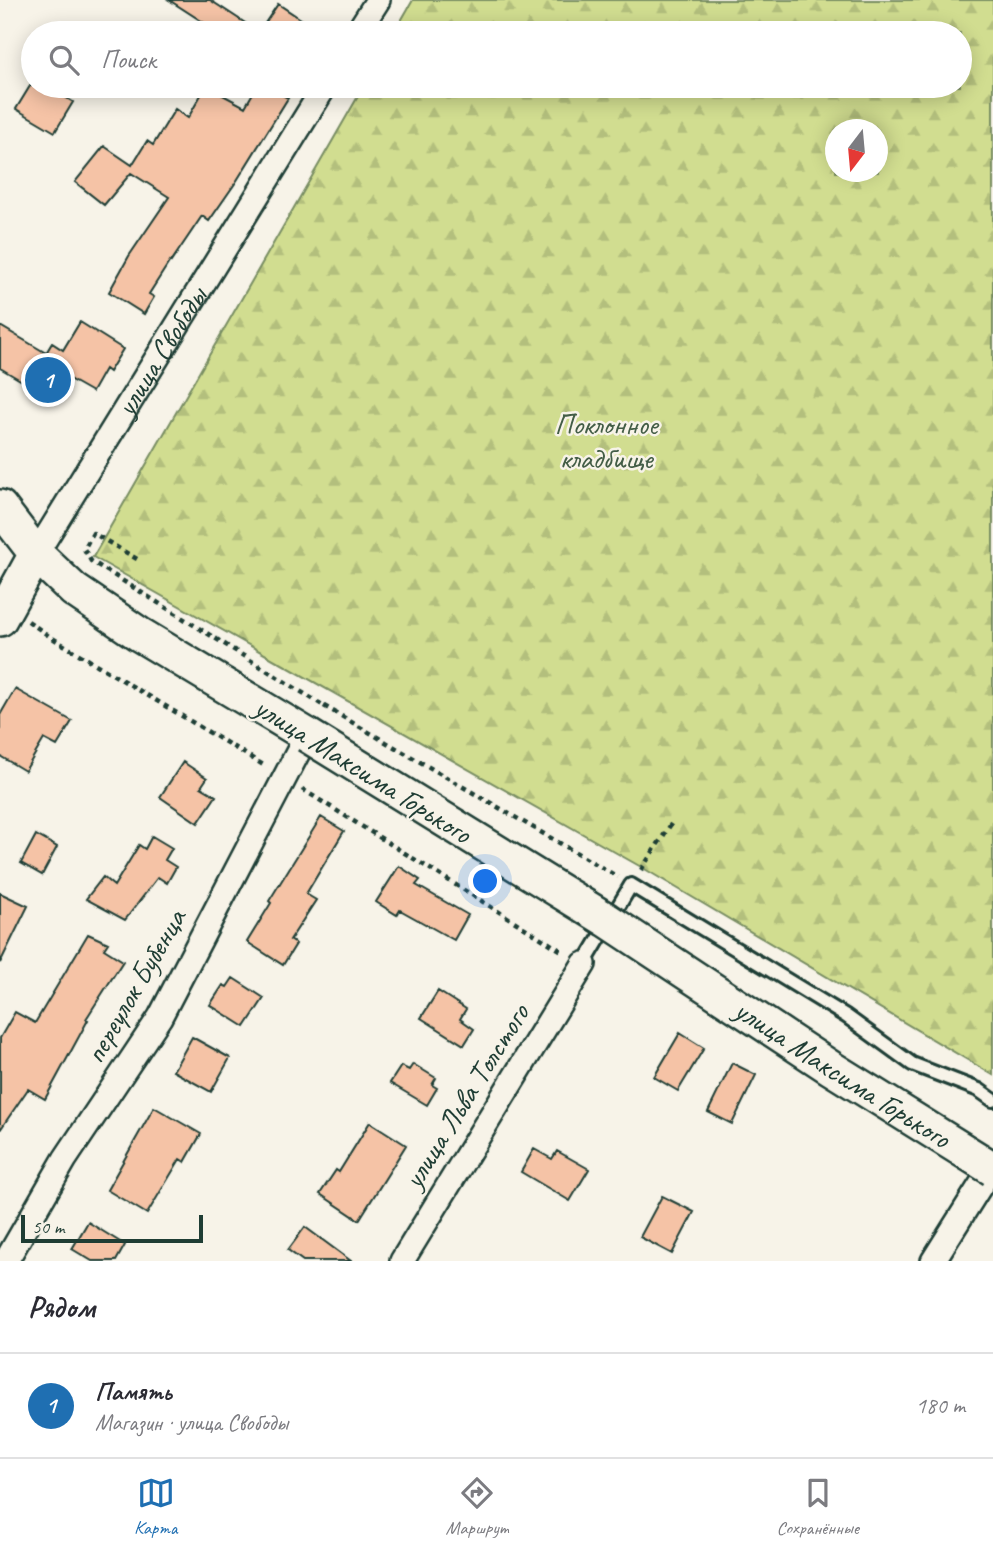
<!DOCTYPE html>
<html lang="ru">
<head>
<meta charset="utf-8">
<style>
	:root { --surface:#fff; --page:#f2f2f3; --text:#2b2b33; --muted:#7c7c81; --line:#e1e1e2; --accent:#1f6fb2 }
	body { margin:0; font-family:Caveat,sans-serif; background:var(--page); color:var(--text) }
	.compass { position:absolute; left:825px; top:119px; width:63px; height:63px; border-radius:50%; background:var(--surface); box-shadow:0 4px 18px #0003; rotate:196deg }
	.scale { position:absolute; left:21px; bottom:18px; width:182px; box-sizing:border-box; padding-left:7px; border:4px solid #1f3d34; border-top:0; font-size:19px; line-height:24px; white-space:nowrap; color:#1f3d34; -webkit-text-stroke:5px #f7f3e8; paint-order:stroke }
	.you { position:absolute; left:486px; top:882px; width:24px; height:24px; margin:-18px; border:5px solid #fff; border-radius:50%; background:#1a73e8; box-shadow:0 0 0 10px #1a73e833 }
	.badge { display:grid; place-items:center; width:46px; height:46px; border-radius:50%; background:var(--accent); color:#fff; font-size:23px; font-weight:700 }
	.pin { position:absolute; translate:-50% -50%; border:4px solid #fff; box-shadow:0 2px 7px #0006 }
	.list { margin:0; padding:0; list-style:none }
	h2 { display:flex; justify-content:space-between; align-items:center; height:91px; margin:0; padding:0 28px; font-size:30px }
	h2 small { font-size:23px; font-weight:400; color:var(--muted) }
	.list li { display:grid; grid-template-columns:46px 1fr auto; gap:21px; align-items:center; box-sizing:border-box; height:105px; padding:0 28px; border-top:2px solid var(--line) }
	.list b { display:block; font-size:26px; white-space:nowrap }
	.list p { margin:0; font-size:23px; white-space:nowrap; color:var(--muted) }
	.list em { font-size:23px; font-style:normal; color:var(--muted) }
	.icon { flex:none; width:38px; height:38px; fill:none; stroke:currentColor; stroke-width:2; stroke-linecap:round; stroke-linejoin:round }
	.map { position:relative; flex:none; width:993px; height:1261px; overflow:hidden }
	.search { position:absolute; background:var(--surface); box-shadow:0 4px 18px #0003; left:21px; right:21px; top:21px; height:77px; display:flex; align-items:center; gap:18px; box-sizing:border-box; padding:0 24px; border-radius:38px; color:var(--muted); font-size:26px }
	.sheet { height:196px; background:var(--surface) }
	nav { display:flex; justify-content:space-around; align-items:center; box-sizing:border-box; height:98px; border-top:2px solid var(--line); background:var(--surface); font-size:19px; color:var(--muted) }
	nav a { display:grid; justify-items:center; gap:4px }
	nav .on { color:var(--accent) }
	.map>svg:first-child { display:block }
	.forest { fill:url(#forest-firs); stroke:#788d62; stroke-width:2; fill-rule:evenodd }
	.building { fill:#f5c3a6; stroke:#1f3d34; stroke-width:2 }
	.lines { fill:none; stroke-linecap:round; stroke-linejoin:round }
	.lane-casing { stroke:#1f3d34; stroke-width:18 }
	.street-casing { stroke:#1f3d34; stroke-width:28 }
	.secondary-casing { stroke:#1f3d34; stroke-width:38 }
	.path { stroke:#1f3d34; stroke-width:4.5; stroke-dasharray:5 5; stroke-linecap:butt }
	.lane { stroke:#f7f3e8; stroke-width:12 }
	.street { stroke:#f7f3e8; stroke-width:23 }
	.secondary { stroke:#f7f3e8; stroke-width:33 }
	.secondary-bridge-casing { stroke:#1f3d34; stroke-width:38; stroke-linecap:butt }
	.secondary-bridge { stroke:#f7f3e8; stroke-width:33 }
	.labels { text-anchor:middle; stroke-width:5; stroke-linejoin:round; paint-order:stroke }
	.street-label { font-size:30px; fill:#1f3d34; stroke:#f7f3e8 }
	.park-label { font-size:30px; fill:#435d46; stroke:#f7f3e8 }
</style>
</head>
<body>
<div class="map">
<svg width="993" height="1261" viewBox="0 0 993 1261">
	<defs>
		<pattern id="forest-firs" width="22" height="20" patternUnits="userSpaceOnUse" patternTransform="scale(1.75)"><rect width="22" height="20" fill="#d1dd90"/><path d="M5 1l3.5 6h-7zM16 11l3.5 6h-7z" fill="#b3bf7d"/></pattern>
	</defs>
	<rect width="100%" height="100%" fill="#f7f3e8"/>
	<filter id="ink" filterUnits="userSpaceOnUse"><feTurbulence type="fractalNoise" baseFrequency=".0143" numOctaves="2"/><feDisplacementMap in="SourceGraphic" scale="14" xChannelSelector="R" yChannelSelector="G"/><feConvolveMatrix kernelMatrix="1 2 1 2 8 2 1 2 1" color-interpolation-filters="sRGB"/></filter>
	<g filter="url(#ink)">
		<path class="forest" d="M413,0H993V1075L643,868L93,557L364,86H960V33H394ZM836,130H878V172H836Z"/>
		<path class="building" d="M169,0H210L259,32L278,4L322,33H220Z
			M30,86H47L73,102L55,132L16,109Z
			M206,86L245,107L257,86H266L288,98L236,182L209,221L202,216L171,262L170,261L149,294L154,297L144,314L109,292L129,256L169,197L131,173L104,205L75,182L104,146L132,165L147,141L153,145L175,109L188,118Z
			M80,322L123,349L109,372L105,369L92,392L69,379L56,401L0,368V326L46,353L52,343L63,350Z
			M15,689L72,721L57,746L44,739L25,771L0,756V715Z
			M183,762L207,778L201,787L216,796L198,823L160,797Z
			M321,817L344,831L306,894L316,900L290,940L296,944L283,965L247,942L271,903L269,901Z
			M36,835L57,847L42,875L21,863Z
			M152,836L172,848L165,860L176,867L167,883L158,877L125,920L86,899L103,877L114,886L139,845L145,849Z
			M399,866L420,880L416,885L468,915L454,940L400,910L397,915L376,902Z
			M0,893L28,906L0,963Z
			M88,934L108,943L104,949L123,961L86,1019L88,1020L45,1099L28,1089L0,1130V1038L15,1012L35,1023Z
			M233,978L264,998L245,1027L210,1005L223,985L227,987Z
			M438,991L466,1009L460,1019L474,1029L464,1045L421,1018Z
			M680,1033L704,1048L678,1091L654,1077Z
			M192,1037L230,1058L211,1092L173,1071Z
			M732,1063L756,1075L732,1124L708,1112Z
			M413,1064L436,1078L432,1085L437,1088L427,1105L390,1083L401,1066L409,1070Z
			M154,1107L201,1134L185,1162L180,1159L147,1214L107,1190Z
			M370,1122L406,1145L359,1220L320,1194L336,1170L339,1172Z
			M534,1149L552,1159L557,1151L589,1169L570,1201L521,1172Z
			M662,1196L694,1212L672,1254L640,1237Z
			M88,1222L125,1245L116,1261H92L72,1249Z
			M305,1227L351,1261H303L288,1250Z"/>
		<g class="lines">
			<g class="lane-casing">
				<path id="lane" d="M584,964L631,885L846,1016L912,1064L979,1090L993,1100"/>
			</g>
			<g class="street-casing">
				<g id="street">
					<path d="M357,33L378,0"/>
					<path id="s1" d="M36,554L325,86"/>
					<path d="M6,1261L65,1159L160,1017L307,735"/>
					<path d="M402,1261L584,964"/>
					<path d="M933,1261L987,1175"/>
				</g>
			</g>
			<g class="secondary-casing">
				<path id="secondary" d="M0,507L36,554L74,590L139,634L307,735
					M0,619L36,554"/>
			</g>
			<path class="path" d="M137,559L93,533L84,549L91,561L324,706L323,708
				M28,621L49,636L265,766
				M324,706L618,877
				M302,789L565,953
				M641,870L673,821"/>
			<use href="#lane" class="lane"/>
			<use href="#street" class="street"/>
			<use href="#secondary" class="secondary"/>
			<g class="secondary-bridge-casing">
				<g id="secondary-bridge">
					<path id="s2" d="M307,735L607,920L831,1068L993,1169"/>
				</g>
			</g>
			<use href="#secondary-bridge" class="secondary-bridge"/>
		</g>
	</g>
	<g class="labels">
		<g class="street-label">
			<text dy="10" stroke="none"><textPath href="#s1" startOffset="238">улица Свободы</textPath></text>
			<text transform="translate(363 770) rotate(32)" y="10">улица Максима Горького</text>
			<text transform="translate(135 986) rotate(-60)" y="10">переулок Бубенца</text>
			<text dy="10" stroke="none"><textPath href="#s2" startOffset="634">улица Максима Горького</textPath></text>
			<text transform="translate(466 1096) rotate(-58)" y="10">улица Льва Толстого</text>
		</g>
		<g class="park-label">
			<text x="606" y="434">Поклонное<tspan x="606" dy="34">кладбище</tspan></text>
		</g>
	</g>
</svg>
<svg class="compass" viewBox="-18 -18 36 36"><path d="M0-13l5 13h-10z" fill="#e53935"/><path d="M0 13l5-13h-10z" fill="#7c7c81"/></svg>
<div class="scale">50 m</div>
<div class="you"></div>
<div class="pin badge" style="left:48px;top:380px">1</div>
<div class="search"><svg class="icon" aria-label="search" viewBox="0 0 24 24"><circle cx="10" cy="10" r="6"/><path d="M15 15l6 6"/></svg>Поиск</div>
</div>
<section class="sheet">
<h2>Рядом<small></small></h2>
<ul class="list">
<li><span class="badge">1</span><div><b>Память</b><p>Магазин · улица Свободы</p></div><em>180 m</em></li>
</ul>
</section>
<nav>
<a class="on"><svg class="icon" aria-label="map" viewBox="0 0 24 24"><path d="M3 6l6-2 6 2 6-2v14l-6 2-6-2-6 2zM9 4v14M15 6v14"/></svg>Карта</a>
<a><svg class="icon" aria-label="directions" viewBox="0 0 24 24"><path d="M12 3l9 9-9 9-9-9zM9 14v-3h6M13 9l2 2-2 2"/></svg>Маршрут</a>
<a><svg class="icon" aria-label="saved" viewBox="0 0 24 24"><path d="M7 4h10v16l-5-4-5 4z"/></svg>Сохранённые</a>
</nav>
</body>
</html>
